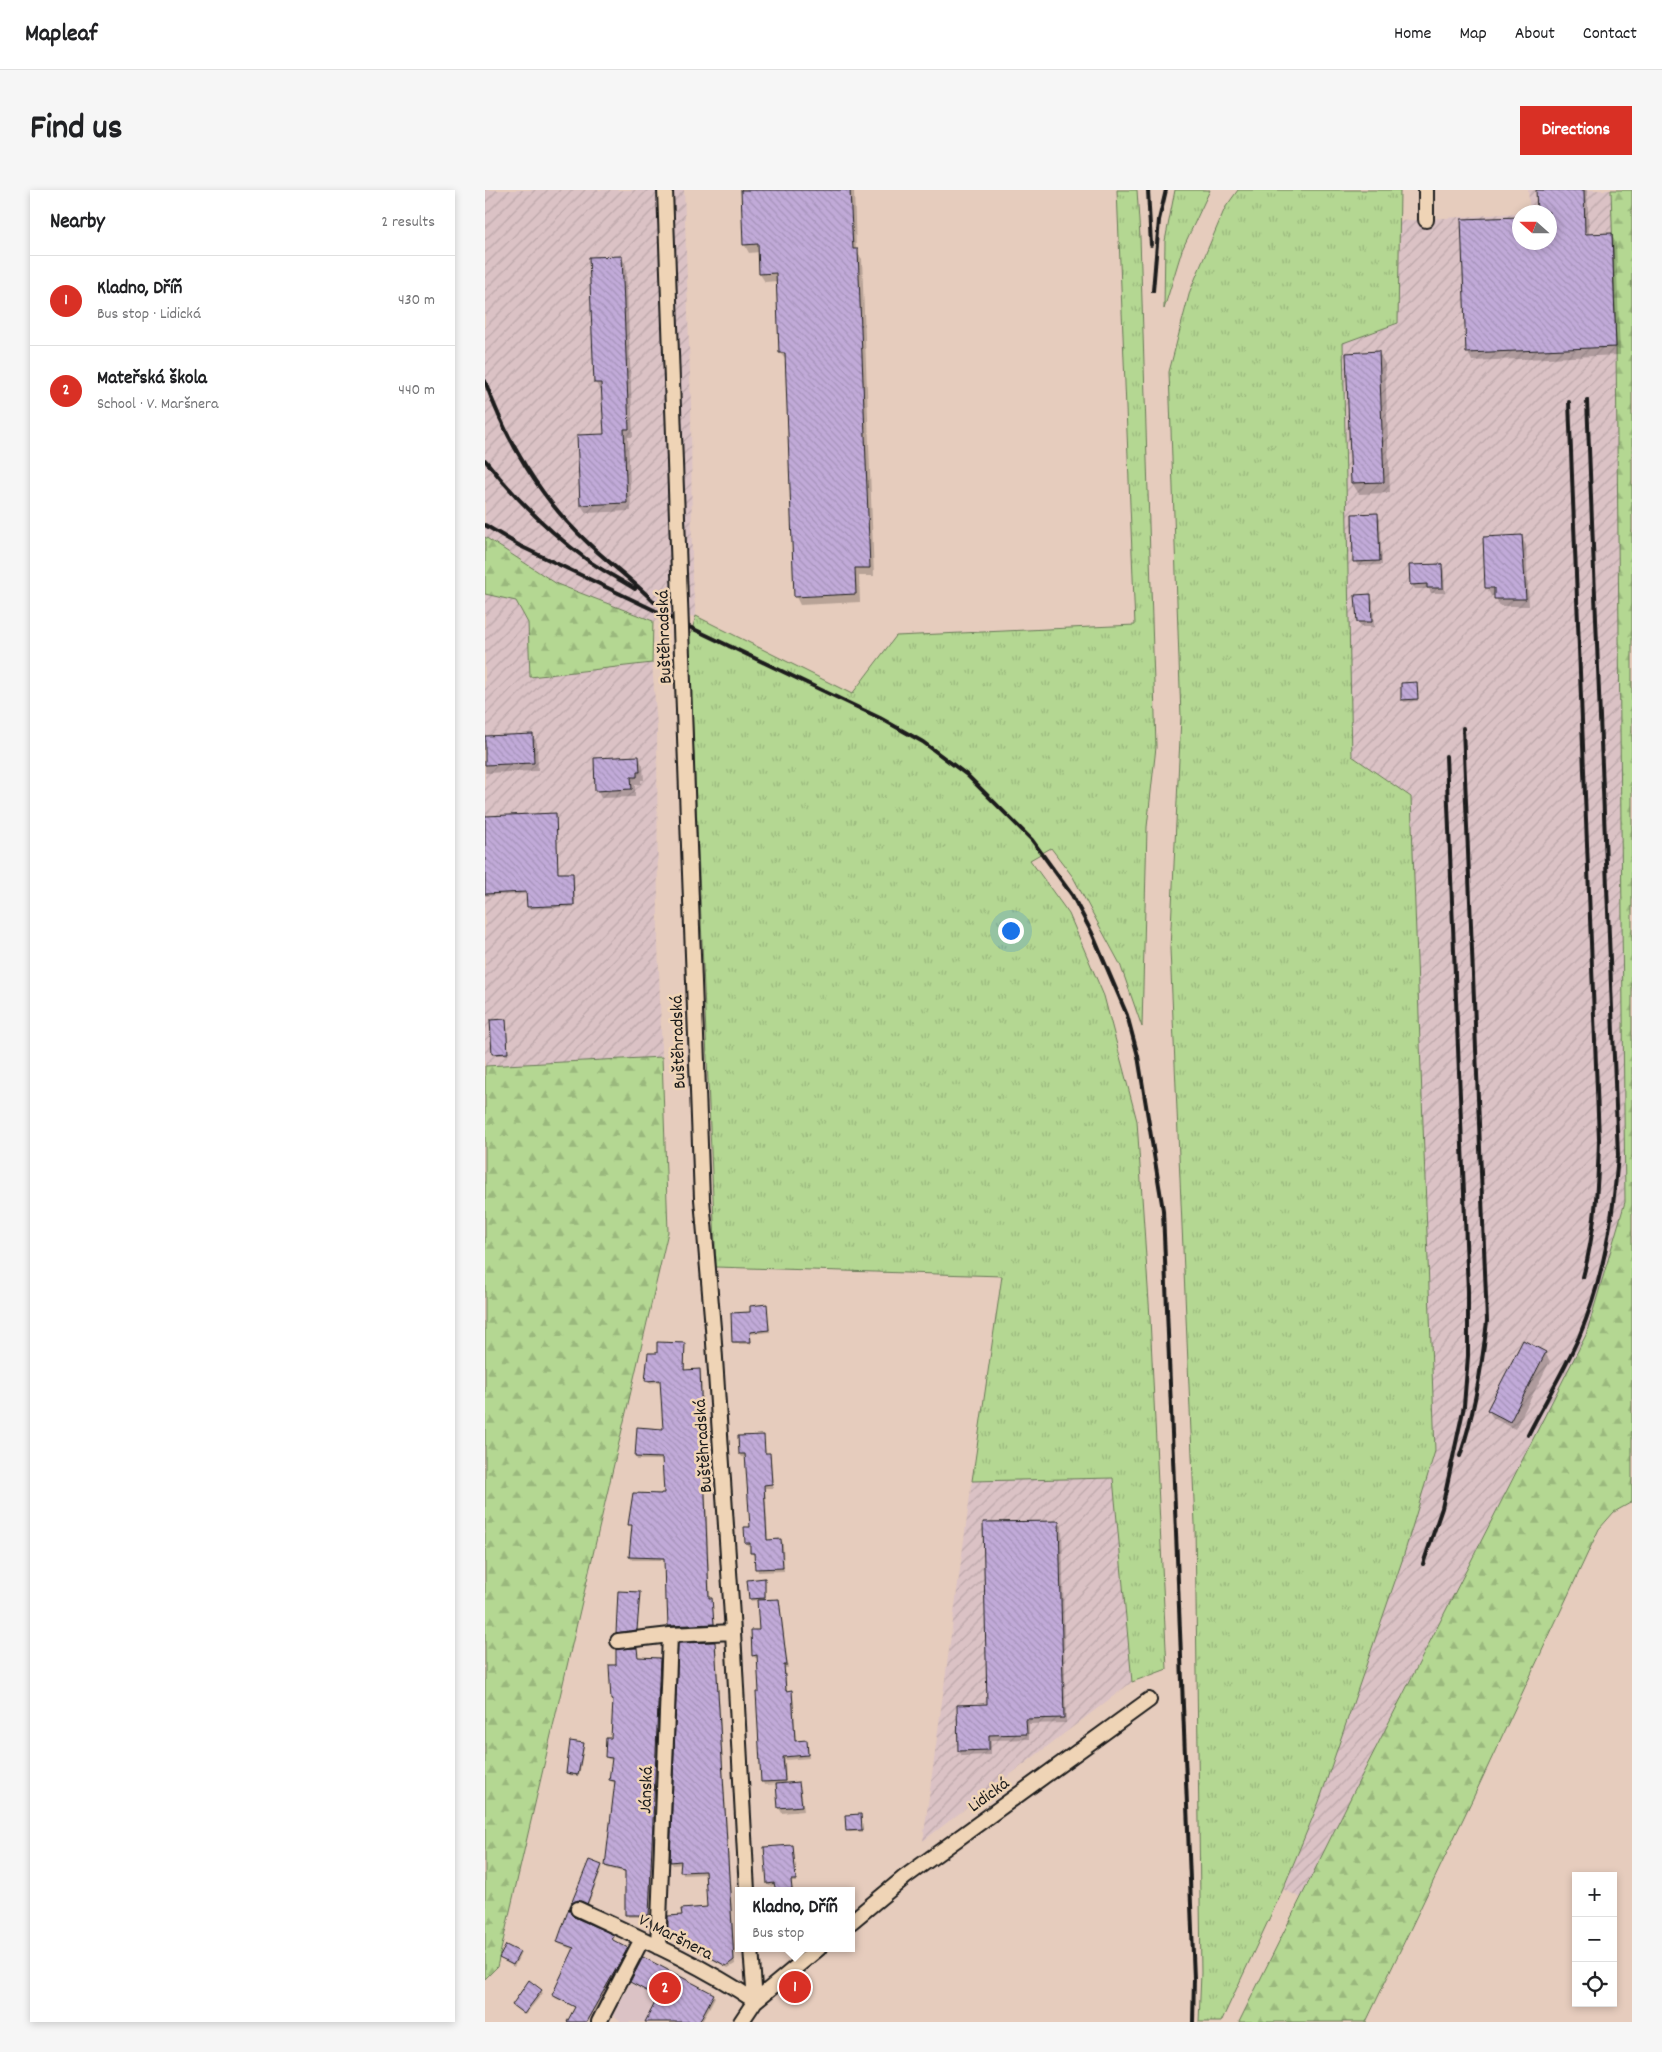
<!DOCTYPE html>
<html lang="en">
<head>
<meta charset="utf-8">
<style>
	:root { --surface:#fff; --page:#f6f6f6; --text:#202124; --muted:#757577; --line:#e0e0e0; --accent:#d93025 }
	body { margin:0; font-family:Dekko,sans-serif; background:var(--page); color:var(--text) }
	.controls { position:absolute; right:15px; bottom:15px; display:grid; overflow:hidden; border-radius:0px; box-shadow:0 2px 8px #0003 }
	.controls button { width:45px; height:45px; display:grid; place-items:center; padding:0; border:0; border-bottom:1px solid var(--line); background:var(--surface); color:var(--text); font:25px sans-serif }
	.compass { position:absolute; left:1027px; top:15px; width:45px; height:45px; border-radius:50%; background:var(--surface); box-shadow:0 2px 8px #0003; rotate:291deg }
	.you { position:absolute; left:525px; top:740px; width:18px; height:18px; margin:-12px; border:4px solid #fff; border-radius:50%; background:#1a73e8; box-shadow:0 0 0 8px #1a73e833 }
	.badge { display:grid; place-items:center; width:32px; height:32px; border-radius:50%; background:var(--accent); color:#fff; font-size:16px; font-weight:700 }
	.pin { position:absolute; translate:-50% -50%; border:2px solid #fff; box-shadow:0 1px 5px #0006 }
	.popup { position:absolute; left:250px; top:1697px; width:120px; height:65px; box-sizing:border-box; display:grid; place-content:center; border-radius:0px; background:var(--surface); filter:drop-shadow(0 1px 4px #0005); font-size:16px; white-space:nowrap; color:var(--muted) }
	.popup b { font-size:19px; color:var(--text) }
	.popup::after { content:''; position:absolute; left:50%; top:100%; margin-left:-10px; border:10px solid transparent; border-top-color:var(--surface) }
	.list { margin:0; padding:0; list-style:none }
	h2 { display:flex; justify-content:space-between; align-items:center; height:65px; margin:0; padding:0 20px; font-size:21px }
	h2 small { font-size:16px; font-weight:400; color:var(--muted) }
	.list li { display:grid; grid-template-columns:32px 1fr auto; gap:15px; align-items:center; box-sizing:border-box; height:90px; padding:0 20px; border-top:1px solid var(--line) }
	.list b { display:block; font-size:19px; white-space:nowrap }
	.list p { margin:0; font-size:16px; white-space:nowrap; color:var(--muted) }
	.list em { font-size:16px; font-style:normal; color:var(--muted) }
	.icon { flex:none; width:28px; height:28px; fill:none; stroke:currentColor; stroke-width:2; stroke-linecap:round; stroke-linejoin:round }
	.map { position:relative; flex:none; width:1147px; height:1832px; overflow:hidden; border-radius:0px }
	header { display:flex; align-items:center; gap:30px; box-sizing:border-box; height:70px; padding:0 25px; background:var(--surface); border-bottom:1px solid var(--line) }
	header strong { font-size:24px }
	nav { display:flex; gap:28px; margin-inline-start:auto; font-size:18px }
	.intro { display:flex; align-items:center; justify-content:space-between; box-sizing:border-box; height:120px; padding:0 30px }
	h1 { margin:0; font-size:35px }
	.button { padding:12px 22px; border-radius:0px; background:var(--accent); color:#fff; font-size:18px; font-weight:700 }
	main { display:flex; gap:30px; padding:0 30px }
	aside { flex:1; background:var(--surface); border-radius:0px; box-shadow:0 2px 8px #0003 }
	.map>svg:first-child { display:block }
	.built { fill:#dbc2c5 }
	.industrial { fill:url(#industrial-furrows) }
	.grass { fill:url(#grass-tufts); stroke:#687a57 }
	.forest { fill:url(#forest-firs); stroke:#687a57 }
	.shadow { fill:#0003 }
	.building { fill:url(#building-back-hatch); stroke:#1c1c1c }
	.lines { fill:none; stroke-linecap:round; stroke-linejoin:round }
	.street-casing { stroke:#1c1c1c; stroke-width:18 }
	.street { stroke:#efd4b6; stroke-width:14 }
	.rail { stroke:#1c1c1c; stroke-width:4 }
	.street-bridge-casing { stroke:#1c1c1c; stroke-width:18; stroke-linecap:butt }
	.street-bridge { stroke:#efd4b6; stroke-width:14 }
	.labels { text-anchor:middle; stroke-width:5; stroke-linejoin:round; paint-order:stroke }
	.street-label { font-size:18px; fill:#1c1c1c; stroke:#efd4b6 }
</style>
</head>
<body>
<header>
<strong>Mapleaf</strong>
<nav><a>Home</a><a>Map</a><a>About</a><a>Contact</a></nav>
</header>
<div class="intro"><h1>Find us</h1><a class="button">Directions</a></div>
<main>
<aside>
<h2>Nearby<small>2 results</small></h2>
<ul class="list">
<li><span class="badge">1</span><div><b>Kladno, Dříň</b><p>Bus stop · Lidická</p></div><em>430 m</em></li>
<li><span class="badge">2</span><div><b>Mateřská škola</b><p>School · V. Maršnera</p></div><em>440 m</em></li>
</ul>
</aside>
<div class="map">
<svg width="1147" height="1832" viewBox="0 0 1147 1832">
	<defs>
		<pattern id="industrial-furrows" width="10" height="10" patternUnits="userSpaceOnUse" patternTransform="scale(1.25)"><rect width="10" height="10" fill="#dbc2c5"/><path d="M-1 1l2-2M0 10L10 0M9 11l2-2" fill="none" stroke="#bba6a9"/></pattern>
		<pattern id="grass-tufts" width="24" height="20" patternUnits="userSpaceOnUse" patternTransform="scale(1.25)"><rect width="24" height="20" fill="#b4d792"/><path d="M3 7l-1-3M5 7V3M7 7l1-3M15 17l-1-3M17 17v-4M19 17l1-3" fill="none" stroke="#9ab87d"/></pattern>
		<pattern id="forest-firs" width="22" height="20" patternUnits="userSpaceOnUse" patternTransform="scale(1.25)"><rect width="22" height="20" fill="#b4d792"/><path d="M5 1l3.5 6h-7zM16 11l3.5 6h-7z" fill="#9ab87d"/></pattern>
		<pattern id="building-back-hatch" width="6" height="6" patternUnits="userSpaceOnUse" patternTransform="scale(1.25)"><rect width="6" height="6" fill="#c1aad8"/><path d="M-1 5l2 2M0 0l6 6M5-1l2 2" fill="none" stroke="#a592b9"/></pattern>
	</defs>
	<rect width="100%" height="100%" fill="#e6ccbd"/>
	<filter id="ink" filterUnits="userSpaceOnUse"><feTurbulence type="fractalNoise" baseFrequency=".02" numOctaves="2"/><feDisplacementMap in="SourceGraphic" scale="10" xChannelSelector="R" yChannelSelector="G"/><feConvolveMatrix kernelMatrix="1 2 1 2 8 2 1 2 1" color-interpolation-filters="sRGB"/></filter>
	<g filter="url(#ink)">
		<path class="built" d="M159,1767L229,1804L214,1832H137L128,1825Z"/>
		<path class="industrial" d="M0,0H199L206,217L207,388L211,426L168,431L72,394L0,347Z
			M1043,0H1126L1131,157L1140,1012L1101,1145L872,1595L816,1708L798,1699L834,1612L950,1261L926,607L867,566L858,152L913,133L915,31L1034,23V52H1064V22H1045Z
			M0,404L31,410L43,433L46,487L167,473L172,537L173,754L177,867L0,876Z
			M628,1288L647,1492L438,1651L487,1291Z"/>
		<path class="grass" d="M632,0H652L655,47L671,557L662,637L657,837L635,774L588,687L566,658L545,670L584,724L619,806L652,931L665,1128L682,1479L647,1492L628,1288L487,1291L517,1086L231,1077L204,450L211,426L367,504L411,446L650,435Z
			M690,0H725L697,60L679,119L680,51Z
			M753,0H915L913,133L858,153L867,566L926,607L950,1261L917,1371L834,1612L798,1699L736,1832H714L716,1783L710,1334L685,759L696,527L684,182L705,101L740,18Z"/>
		<path class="forest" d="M1126,0H1147V1312L1129,1322L1114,1339L989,1606L881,1832H754L872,1595L1101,1145L1140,1012L1131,157Z
			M0,347L72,394L168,431L167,473L45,487L43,433L31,411L0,404Z
			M177,867L183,1042L12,1777L0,1789V876Z"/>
		<path class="shadow" d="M257,0H369L371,61L377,69L389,386H374L375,412L315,415L311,407L302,171L295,163L293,91L280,92L275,84V62L264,63L259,54Z
			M1052,0H1102L1104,45H1126L1131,53L1135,165L987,171L983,162L977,30L1034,28V52H1064V22H1053Z
			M136,67L141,75L148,247H143L146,321L101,323L96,315L120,245L118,200H115L110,192Z
			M894,163L900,174L905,303L874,304L867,293L862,164Z
			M892,324L895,329L897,375L873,376L870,371Z
			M1036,347L1041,355L1044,416H1015L1010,406H1006L1002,398Z
			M956,376L959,381L960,403H946L944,399H930L927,394Z
			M885,405L888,411L889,437H876L873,432Z
			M931,493L933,511L919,512L918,510Z
			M47,545L52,553L53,581L0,583V547Z
			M154,568L158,576L159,590H156V594L150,595V607L116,608L112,600Z
			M70,624L73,684H87L89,686L90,717L44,719L43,704L0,706V627Z
			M20,831L23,865H9L8,863Z
			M282,1116L285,1142L266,1144V1154H249L248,1152L266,1123Z
			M199,1154L200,1181L215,1180L216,1183L225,1409L227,1412L230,1436L186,1438L183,1412L181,1409L180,1370H147L145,1367L148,1337L145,1334L181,1304L178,1270H152L151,1267L154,1238L179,1240L176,1192L163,1193L162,1190L173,1164Z
			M1060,1163L1065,1171L1030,1239L1008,1228L1003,1220Z
			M278,1246L281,1264H284L286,1267L288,1298H280L283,1351L296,1350L298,1353L299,1381L273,1382L270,1366L266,1363V1356H263L261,1353L266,1338L262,1267H257L255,1264L254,1248Z
			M574,1332L577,1337L581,1533L544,1534V1549L506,1550V1565L477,1566L474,1560L504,1515Z
			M279,1390L281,1411L293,1410L295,1414L303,1478H300L302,1502H306L308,1505L311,1552L321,1551L323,1555L324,1568L300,1570L301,1595L313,1593L316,1599L319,1621L297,1623L294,1618L293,1594L279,1595L278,1592L273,1503H276L274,1468H270L268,1465L276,1441L274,1410L266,1411L265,1409Z
			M154,1403L152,1442L133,1444L132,1442Z
			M229,1453L231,1456L250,1774L243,1778L186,1747L184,1744L198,1726L224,1719L222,1684L198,1685L197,1674L188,1675L186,1672Z
			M151,1459L153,1468L175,1469L176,1472L165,1727H143L142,1683L122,1678L121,1675L131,1593L127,1592L125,1590L128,1570L123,1569L121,1567L127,1550L129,1512L127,1509L132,1476Z
			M98,1554L99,1556L94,1586L83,1585L82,1582Z
			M375,1625L377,1642H364L362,1640Z
			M308,1656L311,1692H306L308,1701H292L291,1695L284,1696L283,1694Z
			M104,1671L117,1678L103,1715L94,1712L88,1715Z
			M86,1726L128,1746L129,1749L128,1751L143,1761L103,1832H83L91,1818L70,1808L69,1805L89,1760L74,1754L73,1752Z
			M34,1763L35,1765L29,1777L16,1768Z
			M44,1792L58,1803L40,1825L28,1815Z
			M146,1792L228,1805L230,1807L217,1832H162L174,1809Z"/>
		<path class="building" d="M256,0H365L368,59H373L385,378H370L371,404L309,407L300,163H294L291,83L274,84L273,54L258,55Z
			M1051,0H1099L1100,44L1127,43L1131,157L981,163L976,29L1034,27V52H1064V22H1052Z
			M137,66L144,239H139L142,313L95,315L92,245L119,244L116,193H109L104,67Z
			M894,161L899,292L866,293L861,163Z
			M893,323L895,371L868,372L867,324Z
			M1037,345L1041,409H1009V398H1000L998,347Z
			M957,374L958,398H942V394L925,395L924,375Z
			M886,404L887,432H872L870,405Z
			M932,492L933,509L916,510V493Z
			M48,544L49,573L0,575V546Z
			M154,566L155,582H152V587H146L147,599L110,601L109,568Z
			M71,623L73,683H88L89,715L42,717L41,702L0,704V626Z
			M21,829L23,863L7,864L5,830Z
			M282,1114L284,1140L265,1142L266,1152H247L246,1123L265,1122V1116Z
			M1038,1150L1061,1162L1025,1232L1002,1220Z
			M172,1152L200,1153L199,1180L215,1179L224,1408H227L229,1434L183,1436L182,1410H180L179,1368L144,1367L147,1335H143L148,1303L176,1304V1303H179L177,1268L150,1267L152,1237L178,1239L175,1190L160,1191L163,1163H172Z
			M279,1245L280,1263H285L287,1294L279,1295L282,1350L296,1349L298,1378L270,1379L269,1363H265V1353H260L259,1337H265L260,1264H254L253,1246Z
			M574,1331L579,1528L541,1529L542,1544L504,1545V1560L473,1561L472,1515L502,1514L498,1332Z
			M280,1388V1408L264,1409L262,1390Z
			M133,1401L155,1402L152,1440L131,1443Z
			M294,1409L302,1475H299L301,1501L307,1500L310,1551L322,1550L323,1565L298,1567L300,1591L276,1592L271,1502H274L272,1465L267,1466L266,1440H274L272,1410Z
			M230,1452L249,1770L241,1776L183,1744V1726L197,1725L196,1719L222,1717L220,1681L195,1682L196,1671L185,1672L193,1453Z
			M152,1458L153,1467L175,1468L164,1725H140V1681L120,1676L130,1591L124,1590L127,1568L120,1567L121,1548H126L128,1510H126L124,1475H131V1459Z
			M85,1551L99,1553L93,1585L81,1583Z
			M314,1592L317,1616L293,1618L291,1594Z
			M376,1624L377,1640L361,1641L360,1625Z
			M308,1655L311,1690H306L307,1699L291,1701L289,1693L282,1694L279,1657Z
			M104,1670L117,1675L102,1714L93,1710L86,1714Z
			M84,1718L86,1724L89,1727L129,1745L126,1749L143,1758L101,1832H82L90,1817L67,1805L89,1758L72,1752Z
			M21,1755L35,1762L28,1775L14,1768Z
			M158,1767L229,1804L214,1832H160L173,1807L145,1792Z
			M44,1790L57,1800L39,1824L27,1815Z"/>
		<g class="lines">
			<g class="street-casing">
				<path id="street" d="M180,0L189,245
					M941,0V30
					M197,466L217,1009L228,1138L248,1442L262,1701
					M133,1451L185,1445L248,1442
					M93,1719C153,1747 215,1774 270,1811
					M366,1732L420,1687L664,1510
					M173,1757L185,1445
					M266,1758L270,1811
					M114,1832L157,1749
					M256,1832L270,1811L334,1758"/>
			</g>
			<use href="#street" class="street"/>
			<path class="rail" d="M663,0L666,55
				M668,101L674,30L681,0
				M0,191C21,250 55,308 101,351C123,373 147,389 169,412
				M1084,212L1114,949C1113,996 1110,1042 1098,1087
				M0,270C30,308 62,340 101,369C116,380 134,389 150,399
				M0,335L35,356L395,528L438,552L482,585L547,650L587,705L607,743L642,825L653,866L678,1020L709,1789L708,1832
				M1043,1245C1060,1212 1079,1180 1094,1147C1119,1088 1128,1028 1133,965L1102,210
				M975,1266C990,1221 997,1177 1002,1131L978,538
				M938,1374L957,1318L979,1216L983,1166V1101L961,566"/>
			<g class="street-bridge-casing">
				<path id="street-bridge" d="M189,245L197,466"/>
			</g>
			<use href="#street-bridge" class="street-bridge"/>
		</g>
	</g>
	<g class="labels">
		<g class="street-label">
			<text transform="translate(178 447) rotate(-92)" y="6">Buštěhradská</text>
			<text transform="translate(192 852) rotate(-92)" y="6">Buštěhradská</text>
			<text transform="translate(217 1256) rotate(-94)" y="6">Buštěhradská</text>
			<text transform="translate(160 1600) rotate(-88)" y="6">Jánská</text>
			<text transform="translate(503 1604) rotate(-36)" y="6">Lidická</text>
			<text transform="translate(191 1746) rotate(27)" y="6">V. Maršnera</text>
		</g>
	</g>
</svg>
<div class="controls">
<button>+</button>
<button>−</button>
<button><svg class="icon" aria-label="locate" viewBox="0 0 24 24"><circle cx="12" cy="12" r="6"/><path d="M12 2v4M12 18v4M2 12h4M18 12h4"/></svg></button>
</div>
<svg class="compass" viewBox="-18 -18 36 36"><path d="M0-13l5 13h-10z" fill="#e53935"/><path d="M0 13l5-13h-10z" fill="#757577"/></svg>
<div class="you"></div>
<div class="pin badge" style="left:310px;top:1797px">1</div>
<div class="popup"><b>Kladno, Dříň</b>Bus stop</div>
<div class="pin badge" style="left:180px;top:1798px">2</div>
</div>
</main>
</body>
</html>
